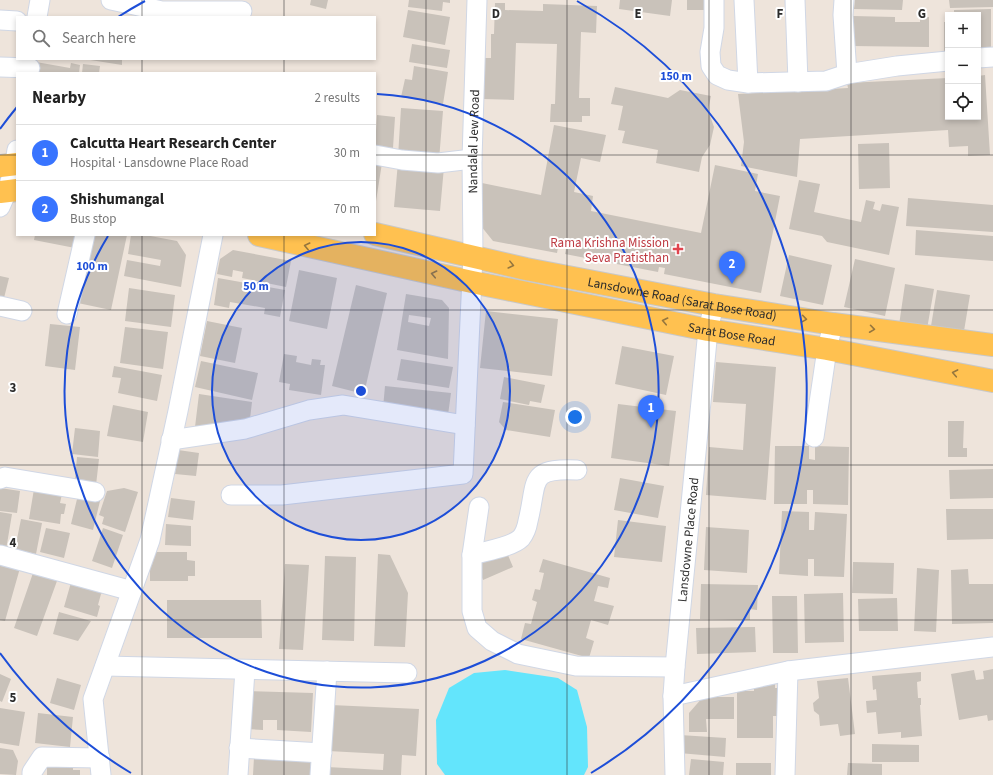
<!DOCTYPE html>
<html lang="en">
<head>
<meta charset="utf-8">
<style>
	:root { --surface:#fff; --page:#f6f6f6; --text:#222; --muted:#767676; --line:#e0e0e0; --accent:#3874ff }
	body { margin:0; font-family:"Source Sans 3",sans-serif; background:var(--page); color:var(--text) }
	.controls { position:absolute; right:12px; top:12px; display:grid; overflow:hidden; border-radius:0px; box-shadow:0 2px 6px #0003 }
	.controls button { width:36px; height:36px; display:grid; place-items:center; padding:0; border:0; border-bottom:1px solid var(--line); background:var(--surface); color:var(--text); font:20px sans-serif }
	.you { position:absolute; left:575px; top:417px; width:14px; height:14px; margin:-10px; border:3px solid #fff; border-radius:50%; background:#1a73e8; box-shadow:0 0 0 6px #1a73e833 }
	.badge { display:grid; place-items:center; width:26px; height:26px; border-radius:50%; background:var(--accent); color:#fff; font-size:13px; font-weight:700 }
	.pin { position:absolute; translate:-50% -33px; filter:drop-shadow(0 1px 2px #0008) }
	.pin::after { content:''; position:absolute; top:21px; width:14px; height:12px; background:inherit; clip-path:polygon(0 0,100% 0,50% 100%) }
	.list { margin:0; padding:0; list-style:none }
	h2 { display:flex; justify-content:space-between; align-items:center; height:52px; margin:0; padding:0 16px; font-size:17px }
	h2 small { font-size:13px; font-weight:400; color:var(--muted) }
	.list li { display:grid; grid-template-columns:26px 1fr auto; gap:12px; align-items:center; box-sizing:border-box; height:56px; padding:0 16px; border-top:1px solid var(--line) }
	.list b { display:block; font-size:15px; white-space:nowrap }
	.list p { margin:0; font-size:13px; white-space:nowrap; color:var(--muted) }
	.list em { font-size:13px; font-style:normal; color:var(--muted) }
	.icon { flex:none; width:22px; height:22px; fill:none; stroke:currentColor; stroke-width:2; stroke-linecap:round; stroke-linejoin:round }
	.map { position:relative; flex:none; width:993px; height:775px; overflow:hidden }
	.search { position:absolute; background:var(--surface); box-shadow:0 2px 6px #0003; left:16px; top:16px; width:360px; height:44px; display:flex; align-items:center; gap:10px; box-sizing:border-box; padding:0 14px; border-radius:0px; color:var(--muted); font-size:15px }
	.panel { position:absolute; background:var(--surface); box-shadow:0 2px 6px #0003; left:16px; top:72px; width:360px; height:164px; border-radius:0px }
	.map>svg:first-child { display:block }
	.water { fill:#63e5fc }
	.building { fill:#c9c2ba; fill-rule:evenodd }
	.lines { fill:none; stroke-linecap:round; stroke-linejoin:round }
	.minor-casing { stroke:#d0d7e5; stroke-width:21 }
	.major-casing { stroke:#c8c8c8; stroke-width:24 }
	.minor { stroke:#fff; stroke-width:19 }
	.major { stroke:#ffc150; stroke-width:22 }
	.oneway { stroke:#95763e }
	.grid { fill:none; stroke:#2b2b2b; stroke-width:1; stroke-opacity:0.55 }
	.ring { fill:none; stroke:#1d4ed8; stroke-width:2 }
	.health-dot { fill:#e0444e; stroke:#fff; stroke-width:1.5 }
	.labels { text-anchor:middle; stroke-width:4; stroke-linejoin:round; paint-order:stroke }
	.street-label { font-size:13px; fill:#2b2b2b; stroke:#fff }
	.health-label { font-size:13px; fill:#be3a42; stroke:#fff; text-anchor:end }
	.grid-label { font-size:13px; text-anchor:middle; font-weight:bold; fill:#2b2b2b; stroke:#fff; stroke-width:4; stroke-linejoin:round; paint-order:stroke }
	.centre { fill:#1d4ed8; stroke:#fff; stroke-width:2 }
	.ring-label { font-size:12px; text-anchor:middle; font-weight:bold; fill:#1d4ed8; stroke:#fff; stroke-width:4; stroke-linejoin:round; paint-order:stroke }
</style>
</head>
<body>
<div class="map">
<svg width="993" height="775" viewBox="0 0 993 775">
	<rect width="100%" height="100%" fill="#eee4db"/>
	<path class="water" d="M505,670L558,678L577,690L587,727L588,767L584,775H445L437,764L436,720L449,688L474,673Z"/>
	<path class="building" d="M311,0H328L326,9L310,5Z
		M409,0H450V3L443,2L442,11L408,7Z
		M620,0H672L670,16L619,9Z
		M687,0H706V10H687Z
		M855,0H903L902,10L854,9Z
		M949,0H993V7L950,8Z
		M495,3H505V10L543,11V4L597,6L596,33L581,32L579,98H590V116H582V122H550L551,104H555L557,44L516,43L514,100L483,99L485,58H491V34H494Z
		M991,9V53H978V15H954V10Z
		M408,10L450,17L445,45L403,37Z
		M853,16L895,17V22H920V17H929V47L852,46Z
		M944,22H948V53H944Z
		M412,44L450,50L447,68L409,62Z
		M84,59H122V65Z
		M36,62L70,68L71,63L80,65L79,73H35Z
		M83,64L100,66L99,73H82Z
		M414,66L448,72L443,104L401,97L405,79L412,80Z
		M985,75L990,155L968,156V146L949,147L948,130L800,139L797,177L741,166L744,142L738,94L848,88L847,83L948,78V117H978V76Z
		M615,87L668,98L680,90L711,96L708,110L714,127L710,145L702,157L699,172L656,163L658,150L622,143L625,131L618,130L623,106L611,104Z
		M401,108L443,111L439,160L398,157Z
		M377,115L395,117L393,148L375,147Z
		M554,125L606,135L600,162L581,158L574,192L593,196L591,211L701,233L715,165L758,174L755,191L780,196L761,293L664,274L665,268L659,267L658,272L565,254L567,244L559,242L557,253L493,241L481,226L482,183L541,195Z
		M889,143L890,188L859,189L858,144Z
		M375,162L382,163L376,201H375Z
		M398,162L444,167L440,211L394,207Z
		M799,180L820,184L814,212L861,222L866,200L875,202L873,209L880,211L882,204L899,207L889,255L827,242L822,236L789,229Z
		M908,198L993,205V232L906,226Z
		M916,230L993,236V261L915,255Z
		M35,235H78L75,248L34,240Z
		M87,235H127L111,310L73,302Z
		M131,235H145L177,241L186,255L181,287L124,276L127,260L160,266L161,260L128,254Z
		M233,250L291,261L286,287L242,278L243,272L233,270L232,277L217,274L220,259Z
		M789,255L832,265L823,305L780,296Z
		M855,259L895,268L885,316L844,307Z
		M299,270L337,278L327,329L289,321Z
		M0,276L9,278L3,302L0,301Z
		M218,278L285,290L280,317L264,314L265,308L230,302L229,308L214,305Z
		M905,284L934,289L927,329L899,325Z
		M356,285L387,293L364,394L332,386Z
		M129,288L175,295L171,327L125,321Z
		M937,290L970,295L963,337L930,332Z
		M406,294L442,300L449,308L448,359L397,350ZM409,315L431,318L429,326L408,322Z
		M486,311L558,319L552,376L480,368Z
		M207,321L242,328L235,363L200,356Z
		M50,324L80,327L75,370L45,366Z
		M125,327L168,332L163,369L120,363Z
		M622,346L674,356L666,395L615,384Z
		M284,354L297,356L296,362L311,365L312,359L321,360L320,365H325L321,395L289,390L290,384L279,382Z
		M401,359L453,367L449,388L397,380Z
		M201,361L258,373L252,400L195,387Z
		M716,362L776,367L766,500L706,495L709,447L743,450L746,404L713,402Z
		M114,366L162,375L157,401L118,393L121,378L112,377Z
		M504,377L545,385L541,403L530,401L529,405L500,399Z
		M385,386L451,393L448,415L383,408Z
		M199,394L252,402L250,419L209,429L195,427Z
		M503,402L555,410L550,437L506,430L499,422Z
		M618,404L676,411L669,466L611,458Z
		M113,405L148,412L143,442L107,436Z
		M948,421H964L963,448H967V457H948Z
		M75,428L100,431L98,457L72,454Z
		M775,446H809V459L815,460V446L849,447L848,505L813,504V490H807V504H774Z
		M178,450L199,453L196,476L175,474Z
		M77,457L99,459L96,485L85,483V480L75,479Z
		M993,469V498L950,499L949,470Z
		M620,478L664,486L658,518L614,510Z
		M0,488L20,491L17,513L0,511Z
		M124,488L138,492L125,532L102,524L104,517L99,515L107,491Z
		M34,489L62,494L60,503L66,504L64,514H61L60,524L29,519Z
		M78,495L100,501L93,530L71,524Z
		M171,498L195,501L193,520L168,517Z
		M946,509H993V539L947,540Z
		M782,511L809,512V530H814L815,512L847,514L844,577L814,576V559H808V576L779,574Z
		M0,512L12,514L6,550L0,549Z
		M21,519L42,523L36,554L15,549Z
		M618,520L666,526L662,562L614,557Z
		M166,524L191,526V546L165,545Z
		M706,527L749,530L747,573L704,570Z
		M46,528L70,533L64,558L40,552Z
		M103,528L123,535L112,568L92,561Z
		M505,548L513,567L483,580L475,561Z
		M155,552H187V560L195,561V576H188V581H150V565H152L153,556Z
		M378,554L390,555L408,593L405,647L374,646Z
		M325,556L356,557L354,641L322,640Z
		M543,559L610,578L608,588L598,586L594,601L614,606L608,625L591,620L586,638L594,641L589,658L521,639L525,623L531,624L537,602L532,600L535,589L540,590L544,573L539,572Z
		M0,562L20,568L5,621L0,620Z
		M853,562L894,563L893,594L852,593Z
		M285,564L309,565L303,650L279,649Z
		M917,568L939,570L936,632L914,631Z
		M968,569L969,584H993V623L952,624L951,570Z
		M33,573L57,581L37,636L14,628Z
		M72,579L104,592L101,594L98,605L100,606L97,617L64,607Z
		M701,584L758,585L757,610L750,609V620L700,619Z
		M843,593L844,642L805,643L804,594Z
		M772,596H797L798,653H773Z
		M897,598L898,631H859L858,599Z
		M167,600H261L262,638H167Z
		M59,612L91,621L78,641L53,634Z
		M755,627L756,652L697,654L696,628Z
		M993,669V720L988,721L987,715L959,720L951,674L974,670L976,680L984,679L983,671Z
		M921,672V681L917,682L918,698H921V705H920L922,736L901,738V732L878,734L876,712L867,713L866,701L877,700L876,689L873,690L872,676Z
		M0,674L11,679L2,702L0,701Z
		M57,678L81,685L74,710L50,703Z
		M848,678L855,734L840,736L838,724L820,726L819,715L814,711L813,703L819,698L817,681Z
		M775,684V688H783V716H773V738H737V691H754V685Z
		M247,691L313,693L311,732L277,730V720H263V730L246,729Z
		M703,697H734V719H706L707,732H689V713Z
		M331,705L419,709L416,756L402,755L401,775H327V767L383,770L384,754L328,751Z
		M0,708L25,712L19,746L0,743Z
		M38,713L73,717L70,747L35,743Z
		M680,735L726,738L725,757L679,753Z
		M872,744L919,745V762H872Z
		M0,748L13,750L18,761L16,775L0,774Z
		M254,757L311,759L310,775H253Z
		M691,759L724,762L723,775H689Z
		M736,763H771V775H736Z
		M848,763L882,764V775H847Z
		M47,765L73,766V770H80V775H47Z"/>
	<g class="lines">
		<g class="minor-casing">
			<g id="minor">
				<path d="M111,0L162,11H242"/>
				<path d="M714,0V28L710,52L711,66L717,75L728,80L748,83L826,81L847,74L897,66L948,61"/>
				<path d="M744,0L748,83"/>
				<path d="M795,0L798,82"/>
				<path d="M844,0L843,15L847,74"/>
				<path d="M37,17L40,0"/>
				<path d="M0,20L17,21"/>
				<path d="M978,58L993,57"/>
				<path d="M0,67L30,68"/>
				<path d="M375,155L402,160L438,163L472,159"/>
				<path d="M0,207C9,189 14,170 17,150"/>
				<path d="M0,306L22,311"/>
				<path d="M67,314L85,235"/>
				<path d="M814,437L827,349L833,324"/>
				<path d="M171,440L245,429L309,410L343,405L465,425"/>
				<path d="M0,479L5,477L95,492"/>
				<path id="s1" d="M231,495H282L463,474L473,255L472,159L477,0"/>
				<path d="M479,507L472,555V611L477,628L492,641L518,654L576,666L675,667"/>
				<path d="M0,555L132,591"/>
				<path d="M472,555C485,551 512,547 521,538C525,533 527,527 528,521C538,481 527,468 577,470"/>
				<path d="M105,666L407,673"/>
				<path d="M673,696L788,671L993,647"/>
				<path d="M239,748L322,753"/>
				<path d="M32,775V772L42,757L100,758"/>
				<path d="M101,775L93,699L150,540L178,411L213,235"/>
				<path d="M238,775L245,670"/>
				<path d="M320,775L327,671"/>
				<path id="s2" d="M675,775L673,696L675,667L708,330L714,305"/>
				<path d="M785,775L788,671"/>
			</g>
		</g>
		<g class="major-casing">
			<g id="major">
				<path d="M0,166L17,164"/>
				<path d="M0,192L17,190"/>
				<path id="s3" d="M375,234L526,269L714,305L833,324L993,345"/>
				<path id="s4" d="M259,235L472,282L708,330L827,349L993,381"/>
			</g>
		</g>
		<use href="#minor" class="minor"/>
		<use href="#major" class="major"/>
	</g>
	<defs><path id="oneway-chevron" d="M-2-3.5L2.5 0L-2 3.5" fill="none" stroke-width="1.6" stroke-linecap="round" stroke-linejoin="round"/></defs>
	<g class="oneway">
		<use href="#oneway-chevron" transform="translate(307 246) rotate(-167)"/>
		<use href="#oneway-chevron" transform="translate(511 265) rotate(14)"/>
		<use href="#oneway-chevron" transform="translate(434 274) rotate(-168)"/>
		<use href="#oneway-chevron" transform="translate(804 319) rotate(9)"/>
		<use href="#oneway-chevron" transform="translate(665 321) rotate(-168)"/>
		<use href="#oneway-chevron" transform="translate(872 329) rotate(8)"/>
		<use href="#oneway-chevron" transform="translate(955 373) rotate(-169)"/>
	</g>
	<path class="grid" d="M142,0V17M284,0V17M426,0V775M567,0V775M709,0V775M851,0V775M142,59V73M284,59V73M0,155H17M375,155H993M142,235V775M284,235V775M0,310H993M0,465H993M0,620H993"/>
	<circle cx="361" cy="391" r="149" fill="#1d4ed8" fill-opacity=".12"/>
	<g class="ring">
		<circle cx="361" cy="391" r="149"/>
		<path d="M377 94A297 297 0 1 1 108 236"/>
		<path d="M131 773A446 446 0 0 1 0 653M0 129A446 446 0 0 1 17 107M118 17A446 446 0 0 1 145 1M577 1A446 446 0 0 1 591 773"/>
	</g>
	<path class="health-dot" d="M676 243h4v4h4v4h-4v4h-4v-4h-4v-4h4z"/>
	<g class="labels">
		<g class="street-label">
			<text dy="5" stroke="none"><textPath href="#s1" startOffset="566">Nandalal Jew Road</textPath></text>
			<text dy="5" stroke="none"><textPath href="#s3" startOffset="314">Lansdowne Road (Sarat Bose Road)</textPath></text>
			<text dy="5" stroke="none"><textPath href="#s4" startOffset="483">Sarat Bose Road</textPath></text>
			<text dy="5" stroke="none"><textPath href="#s2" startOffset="236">Lansdowne Place Road</textPath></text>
		</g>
		<g class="health-label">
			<text x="669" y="247">Rama Krishna Mission<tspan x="669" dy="15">Seva Pratisthan</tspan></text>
		</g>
	</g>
	<g class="grid-label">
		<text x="496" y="18">D</text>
		<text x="638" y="18">E</text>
		<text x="780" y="18">F</text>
		<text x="922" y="18">G</text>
		<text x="13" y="392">3</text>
		<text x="13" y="547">4</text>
		<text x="13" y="702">5</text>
	</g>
	<circle cx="361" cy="391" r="6" class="centre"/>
	<g class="ring-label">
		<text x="676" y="80">150 m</text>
		<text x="92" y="270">100 m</text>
		<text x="256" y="290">50 m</text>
	</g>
</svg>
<div class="controls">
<button>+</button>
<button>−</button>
<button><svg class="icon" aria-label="locate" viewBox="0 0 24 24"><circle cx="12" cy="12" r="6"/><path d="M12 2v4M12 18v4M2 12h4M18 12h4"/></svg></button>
</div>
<div class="you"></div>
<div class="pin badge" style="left:651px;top:428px">1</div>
<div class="pin badge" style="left:732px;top:284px">2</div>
<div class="search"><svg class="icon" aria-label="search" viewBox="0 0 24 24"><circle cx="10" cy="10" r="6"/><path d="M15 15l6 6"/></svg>Search here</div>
<section class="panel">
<h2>Nearby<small>2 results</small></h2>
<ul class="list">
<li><span class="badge">1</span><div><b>Calcutta Heart Research Center</b><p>Hospital · Lansdowne Place Road</p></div><em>30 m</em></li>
<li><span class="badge">2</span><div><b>Shishumangal</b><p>Bus stop</p></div><em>70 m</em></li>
</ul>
</section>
</div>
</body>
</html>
